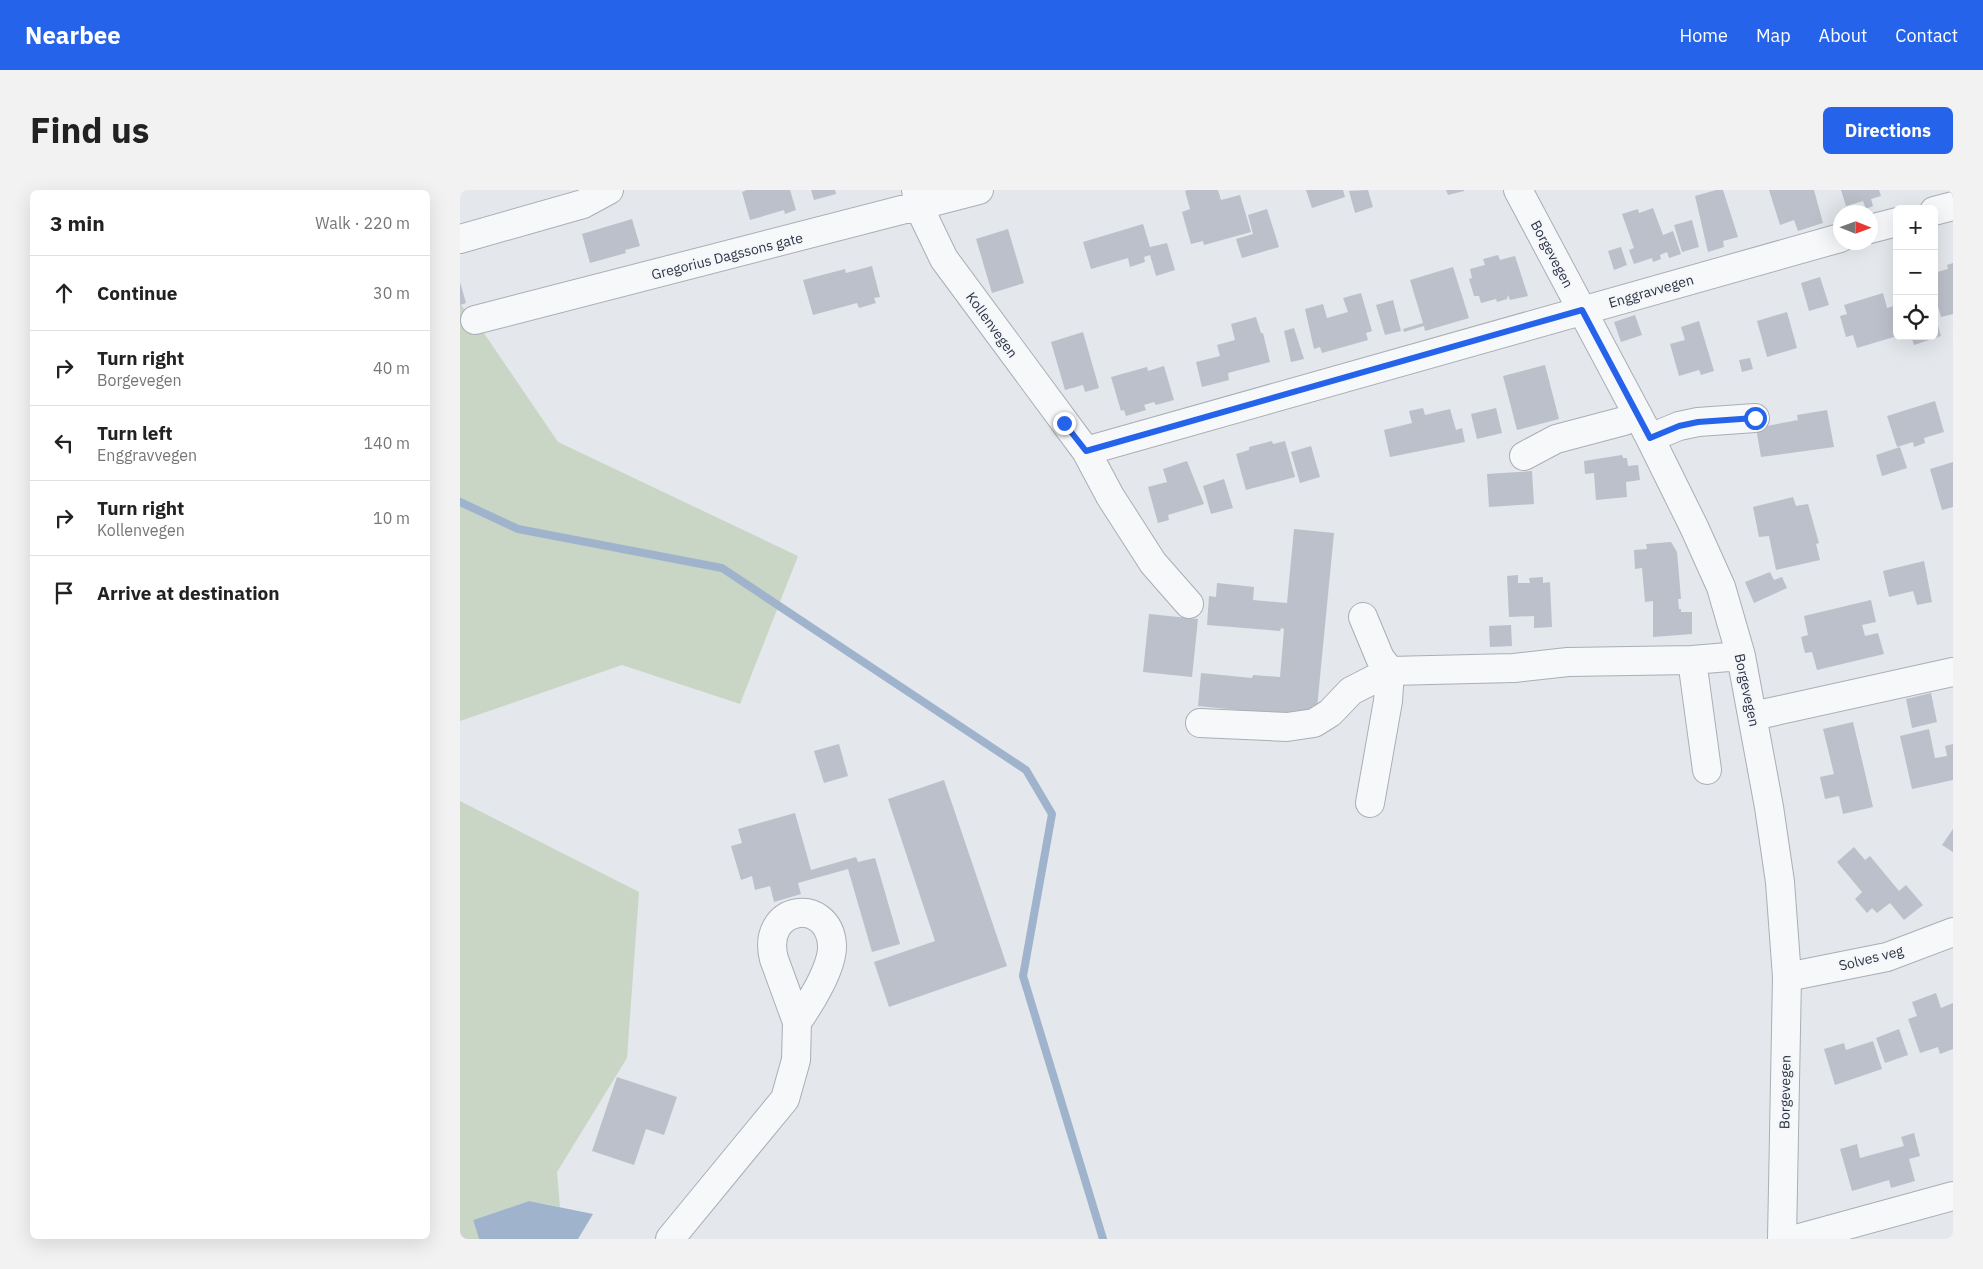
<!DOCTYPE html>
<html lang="en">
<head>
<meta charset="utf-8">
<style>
	:root { --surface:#fff; --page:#f2f2f2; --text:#222; --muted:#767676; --line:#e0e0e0; --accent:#2563eb }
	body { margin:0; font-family:"IBM Plex Sans",sans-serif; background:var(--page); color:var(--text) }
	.controls { position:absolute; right:15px; top:15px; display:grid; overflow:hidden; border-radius:8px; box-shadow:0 5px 20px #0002 }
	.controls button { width:45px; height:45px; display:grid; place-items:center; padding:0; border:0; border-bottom:1px solid var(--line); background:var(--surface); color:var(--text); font:25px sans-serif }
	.compass { position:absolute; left:1373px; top:15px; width:45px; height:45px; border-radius:50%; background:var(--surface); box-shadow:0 5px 20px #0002; rotate:91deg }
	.stop { position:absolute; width:15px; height:15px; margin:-11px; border:4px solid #2563eb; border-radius:50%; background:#fff }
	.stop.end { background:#2563eb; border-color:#fff; box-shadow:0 1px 5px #0008 }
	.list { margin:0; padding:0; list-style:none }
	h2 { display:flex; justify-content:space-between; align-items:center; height:65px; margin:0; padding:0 20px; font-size:21px }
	h2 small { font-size:16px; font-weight:400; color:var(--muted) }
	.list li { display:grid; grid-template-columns:32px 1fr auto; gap:15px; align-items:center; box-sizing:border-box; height:75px; padding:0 20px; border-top:1px solid var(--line) }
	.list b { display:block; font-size:19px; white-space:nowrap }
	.list p { margin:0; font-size:16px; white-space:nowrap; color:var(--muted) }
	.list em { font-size:16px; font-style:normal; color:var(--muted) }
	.icon { flex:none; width:28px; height:28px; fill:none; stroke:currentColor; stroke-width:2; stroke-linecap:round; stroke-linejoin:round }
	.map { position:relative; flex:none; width:1493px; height:1049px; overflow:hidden; border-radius:8px }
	header { display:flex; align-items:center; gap:30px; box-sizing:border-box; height:70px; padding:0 25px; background:var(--accent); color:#fff }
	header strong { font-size:24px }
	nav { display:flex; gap:28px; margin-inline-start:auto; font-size:18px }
	.intro { display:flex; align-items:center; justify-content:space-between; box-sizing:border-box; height:120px; padding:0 30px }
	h1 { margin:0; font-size:35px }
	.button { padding:12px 22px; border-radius:8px; background:var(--accent); color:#fff; font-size:18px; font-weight:700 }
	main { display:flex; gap:30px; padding:0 30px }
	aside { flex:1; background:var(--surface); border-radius:8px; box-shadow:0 5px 20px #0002 }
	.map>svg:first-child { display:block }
	.green { fill:#c9d6c5 }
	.water { fill:#9fb4cc }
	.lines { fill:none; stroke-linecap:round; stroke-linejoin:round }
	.stream { stroke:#9fb4cc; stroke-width:8 }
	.building { fill:#bbc0ca }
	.minor-casing { stroke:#a9aeb7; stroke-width:30 }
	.minor { stroke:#f7f8fa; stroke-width:28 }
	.route { stroke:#2563eb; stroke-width:6 }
	.labels { text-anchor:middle; stroke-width:4; stroke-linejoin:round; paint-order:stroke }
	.street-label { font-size:14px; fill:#2b3445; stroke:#f4f6f9 }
</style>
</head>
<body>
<header>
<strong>Nearbee</strong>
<nav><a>Home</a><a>Map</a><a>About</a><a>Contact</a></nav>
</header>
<div class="intro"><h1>Find us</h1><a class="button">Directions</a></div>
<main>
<aside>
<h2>3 min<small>Walk · 220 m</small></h2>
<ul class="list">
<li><svg class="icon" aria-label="ahead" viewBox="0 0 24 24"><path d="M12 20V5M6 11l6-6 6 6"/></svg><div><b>Continue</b></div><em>30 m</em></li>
<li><svg class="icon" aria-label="right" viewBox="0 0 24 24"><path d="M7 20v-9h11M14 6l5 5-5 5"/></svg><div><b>Turn right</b><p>Borgevegen</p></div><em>40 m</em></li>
<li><svg class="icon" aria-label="left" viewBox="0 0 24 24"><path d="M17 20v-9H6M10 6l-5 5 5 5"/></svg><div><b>Turn left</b><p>Enggravvegen</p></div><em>140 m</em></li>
<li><svg class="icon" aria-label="right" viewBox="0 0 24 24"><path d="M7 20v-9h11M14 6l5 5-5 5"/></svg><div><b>Turn right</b><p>Kollenvegen</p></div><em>10 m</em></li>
<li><svg class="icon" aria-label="arrive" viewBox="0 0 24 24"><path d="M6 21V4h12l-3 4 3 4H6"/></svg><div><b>Arrive at destination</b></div></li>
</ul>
</aside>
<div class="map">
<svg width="1493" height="1049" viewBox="0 0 1493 1049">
	<rect width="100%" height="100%" fill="#e4e7ec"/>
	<path class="green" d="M0,114L15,130L98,252L338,366L280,514L162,475L0,531Z
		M0,611L179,702L167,868L97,982L100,1017L69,1011L13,1030L19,1049H0Z"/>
	<path class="water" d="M69,1011L133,1024L118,1049H19L13,1030Z"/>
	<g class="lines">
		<path class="stream" d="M0,312L58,339L262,378L566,580L592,624L563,786L643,1049"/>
	</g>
	<path class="building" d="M287,0H330L336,20L325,24L324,20L290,30L282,2Z
		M351,0H375L376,4L354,10Z
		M728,0H758L761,10L780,5L791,42L744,55L743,51L731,54L722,22L730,19L725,1Z
		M846,0H883L885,7L852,18Z
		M908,0L913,17L895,23L889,1Z
		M986,0H1004V1L988,5Z
		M1256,0H1263L1278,47L1263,51L1264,57L1248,62L1235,6Z
		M1309,0H1354L1363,33L1338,41L1334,30L1320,35Z
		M1381,0H1419L1421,6L1411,9L1413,16L1406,19L1403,11L1386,16Z
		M1193,18L1203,45L1213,41L1221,64L1209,68L1207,62L1200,65L1201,69L1193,72L1192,68L1174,74L1169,60L1174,58L1162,24L1178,19L1179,23Z
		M807,19L819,57L782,68L776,49L793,44L788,25Z
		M172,29L180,56L165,60L166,63L130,73L122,44Z
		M1232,30L1239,57L1222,62L1214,35Z
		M683,34L690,57L707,53L715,80L696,86L690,65L684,67L685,72L670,77L668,68L631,79L623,52Z
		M548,39L564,93L532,103L516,49Z
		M1161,57L1167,75L1154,80L1148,61Z
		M1038,65L1040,70L1055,66L1068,106L1050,110L1048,105L1047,109L1037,112L1036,109L1021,113L1019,106H1014L1009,89L1012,88L1010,79L1025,75L1023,69Z
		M1493,73V124L1481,127L1474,103V83L1488,79L1487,75Z
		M412,76L420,107L414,108L416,113L399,118L397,113L353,125L343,90L385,79L386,83Z
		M993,77L1009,128L965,141L964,136L944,142L943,139L963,133L950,90Z
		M1360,87L1369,115L1349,121L1341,93Z
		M0,92L6,113L0,115Z
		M901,103L912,141L906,143L908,150L862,163L860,157L854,159L845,119L863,114L867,128L888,122L883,108Z
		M1423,103L1427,118L1434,116L1437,126V146L1397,158L1393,145L1386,147L1380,126L1387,124L1384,115Z
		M933,110L941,141L925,145L916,115Z
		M1327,122L1337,158L1307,167L1297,131Z
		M1175,125L1182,145L1161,152L1154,132Z
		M1475,125L1481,146L1454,155L1451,146H1474Z
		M796,127L801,143H803L810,172L768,183L769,190L742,197L736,172L760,166L757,155L775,150L771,134Z
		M1239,131L1254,181L1241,185L1239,180L1219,186L1210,154L1225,150L1221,137Z
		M834,138L844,169L831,172L824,141Z
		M623,142L639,198L625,202L623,195L605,200L591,152Z
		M1290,168L1293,179L1282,182L1279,170Z
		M1085,175L1099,229L1057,240L1043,186Z
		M704,176L714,210L696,215L694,212L684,215L686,220L666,226L664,220L661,221L651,187L687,177L688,181Z
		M1475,211L1484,242L1464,248L1465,253L1454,257L1453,252L1437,257L1427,226Z
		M963,218L965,225L990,219L996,240L1002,238L1005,252L930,267L924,240L952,233L949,221Z
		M1036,218L1042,243L1017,249L1011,224Z
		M1367,220L1374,257L1301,267L1296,238L1338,230L1337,225Z
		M812,251L813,254L825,251L835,287L786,300L776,264L789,260V257Z
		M851,256L860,287L840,293L831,262Z
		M1440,257L1447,278L1422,286L1416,265Z
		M1162,265L1163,268H1167L1168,276L1178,275L1180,290L1166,292L1167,307L1136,310L1134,283L1125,284L1124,271Z
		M727,271L744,314L708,325L709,330L698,333L688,297L707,292L703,279Z
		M1493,272V317L1482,320L1470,279Z
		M1072,281L1074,314L1029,317L1027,284Z
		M764,289L773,318L751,324L743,296Z
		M1333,307L1336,316L1348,314L1359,353L1356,354L1360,370L1316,380L1309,346L1299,347L1293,317Z
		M834,339L874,343L856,528L738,516L741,483L792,488L793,485L820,487L824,439L821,438L820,441L747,435L749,406L756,407L757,393L794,397L793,410L827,413Z
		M1211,352L1217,362L1218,373L1221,409H1218L1219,419H1221V422H1232V444L1193,447V411L1185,412L1182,378L1175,379L1174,360L1187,359L1186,354Z
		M1464,371L1472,412L1457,415L1453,401L1429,407L1423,381Z
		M1310,382L1314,390L1322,387L1327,398L1294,413L1285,392Z
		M1058,385V393H1070L1069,388L1083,387V393L1090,392L1092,437L1074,438V426L1049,427L1047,386Z
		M1411,410L1416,432L1402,435L1405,446L1418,443L1424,464L1357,480L1352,462L1345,463L1341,447L1348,445L1344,426Z
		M689,424L738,429L732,487L683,482Z
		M1051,435L1052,456L1030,457L1029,436Z
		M1471,503L1477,532L1452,538L1446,509Z
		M1393,532L1413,617L1383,624L1379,606L1365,609L1360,587L1374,584L1363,539Z
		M1469,539L1475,568L1487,566L1485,556L1493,554V590L1452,599L1440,546Z
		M379,554L388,586L364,593L354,561Z
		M484,590L547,776L429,817L414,772L475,751L428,609Z
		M335,623L351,680L396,667L398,672L415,668L440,754L412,762L388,679L338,693L341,704L314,712L310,696L295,700L292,686L281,690L271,656L282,653L278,639Z
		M1493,639V662L1482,655Z
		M1394,657L1405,670L1410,666L1439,701L1446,695L1463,715L1444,730L1430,713L1417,723L1412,718L1407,723L1395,709L1402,702L1377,672Z
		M1476,803L1481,818L1493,813V859L1480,864L1478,857L1460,863L1448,829L1457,826L1452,812Z
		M1439,839L1448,865L1425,873L1416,848Z
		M1413,851L1422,879L1375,895L1364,859L1384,853L1386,860Z
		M157,887L217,907L204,945L186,939L174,975L132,961Z
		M1454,943L1460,966L1449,969L1455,991L1431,998L1429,990L1392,1001L1380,959L1397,954L1400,968L1444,956L1441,947Z"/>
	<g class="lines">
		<g class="minor-casing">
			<path id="minor" d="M456,0L459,17L484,69L626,261L650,306L693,373L729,414
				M1058,0L1190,248L1234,337L1261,397L1281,466L1309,617L1320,692L1327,787L1322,1049
				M1474,21L1493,16
				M1410,39L1437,32
				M0,49L123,14L149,0
				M15,130L519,0
				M1190,248L1219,236L1238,232L1295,228
				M626,261L1380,48
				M1064,266L1096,249L1164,231L1178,225
				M903,427L920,468L930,481L928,511L910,613
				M1232,470L1247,580
				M1293,526L1493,482
				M740,533L827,537L854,533L870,523L891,501L930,481L1054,478L1108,472L1232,470L1281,466
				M1327,787L1427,767L1493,742
				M210,1049L325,909L336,870L337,832L314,769C300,715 369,706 372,755C373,777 350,814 337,832
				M1336,1049L1493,1006"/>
		</g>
		<use href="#minor" class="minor"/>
	</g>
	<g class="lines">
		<path class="route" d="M604,233L626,261L1122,120L1190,248L1219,236L1238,232L1295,228"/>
	</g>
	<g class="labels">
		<g class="street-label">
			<text transform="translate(1092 64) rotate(62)" y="5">Borgevegen</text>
			<text transform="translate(267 66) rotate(-14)" y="5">Gregorius Dagssons gate</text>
			<text transform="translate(1191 101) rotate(-16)" y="5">Enggravvegen</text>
			<text transform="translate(532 135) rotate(54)" y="5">Kollenvegen</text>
			<text transform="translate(1287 500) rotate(78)" y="5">Borgevegen</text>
			<text transform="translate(1411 768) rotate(-14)" y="5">Solves veg</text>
			<text transform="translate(1325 902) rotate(-89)" y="5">Borgevegen</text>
		</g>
	</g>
</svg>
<div class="controls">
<button>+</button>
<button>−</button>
<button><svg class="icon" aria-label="locate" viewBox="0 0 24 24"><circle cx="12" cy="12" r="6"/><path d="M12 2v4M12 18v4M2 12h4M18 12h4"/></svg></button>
</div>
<svg class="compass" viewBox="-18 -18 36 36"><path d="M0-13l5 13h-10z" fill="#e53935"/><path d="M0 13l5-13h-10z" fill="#767676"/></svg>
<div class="stop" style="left:1295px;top:228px"></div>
<div class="stop end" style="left:604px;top:233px"></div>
</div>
</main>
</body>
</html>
